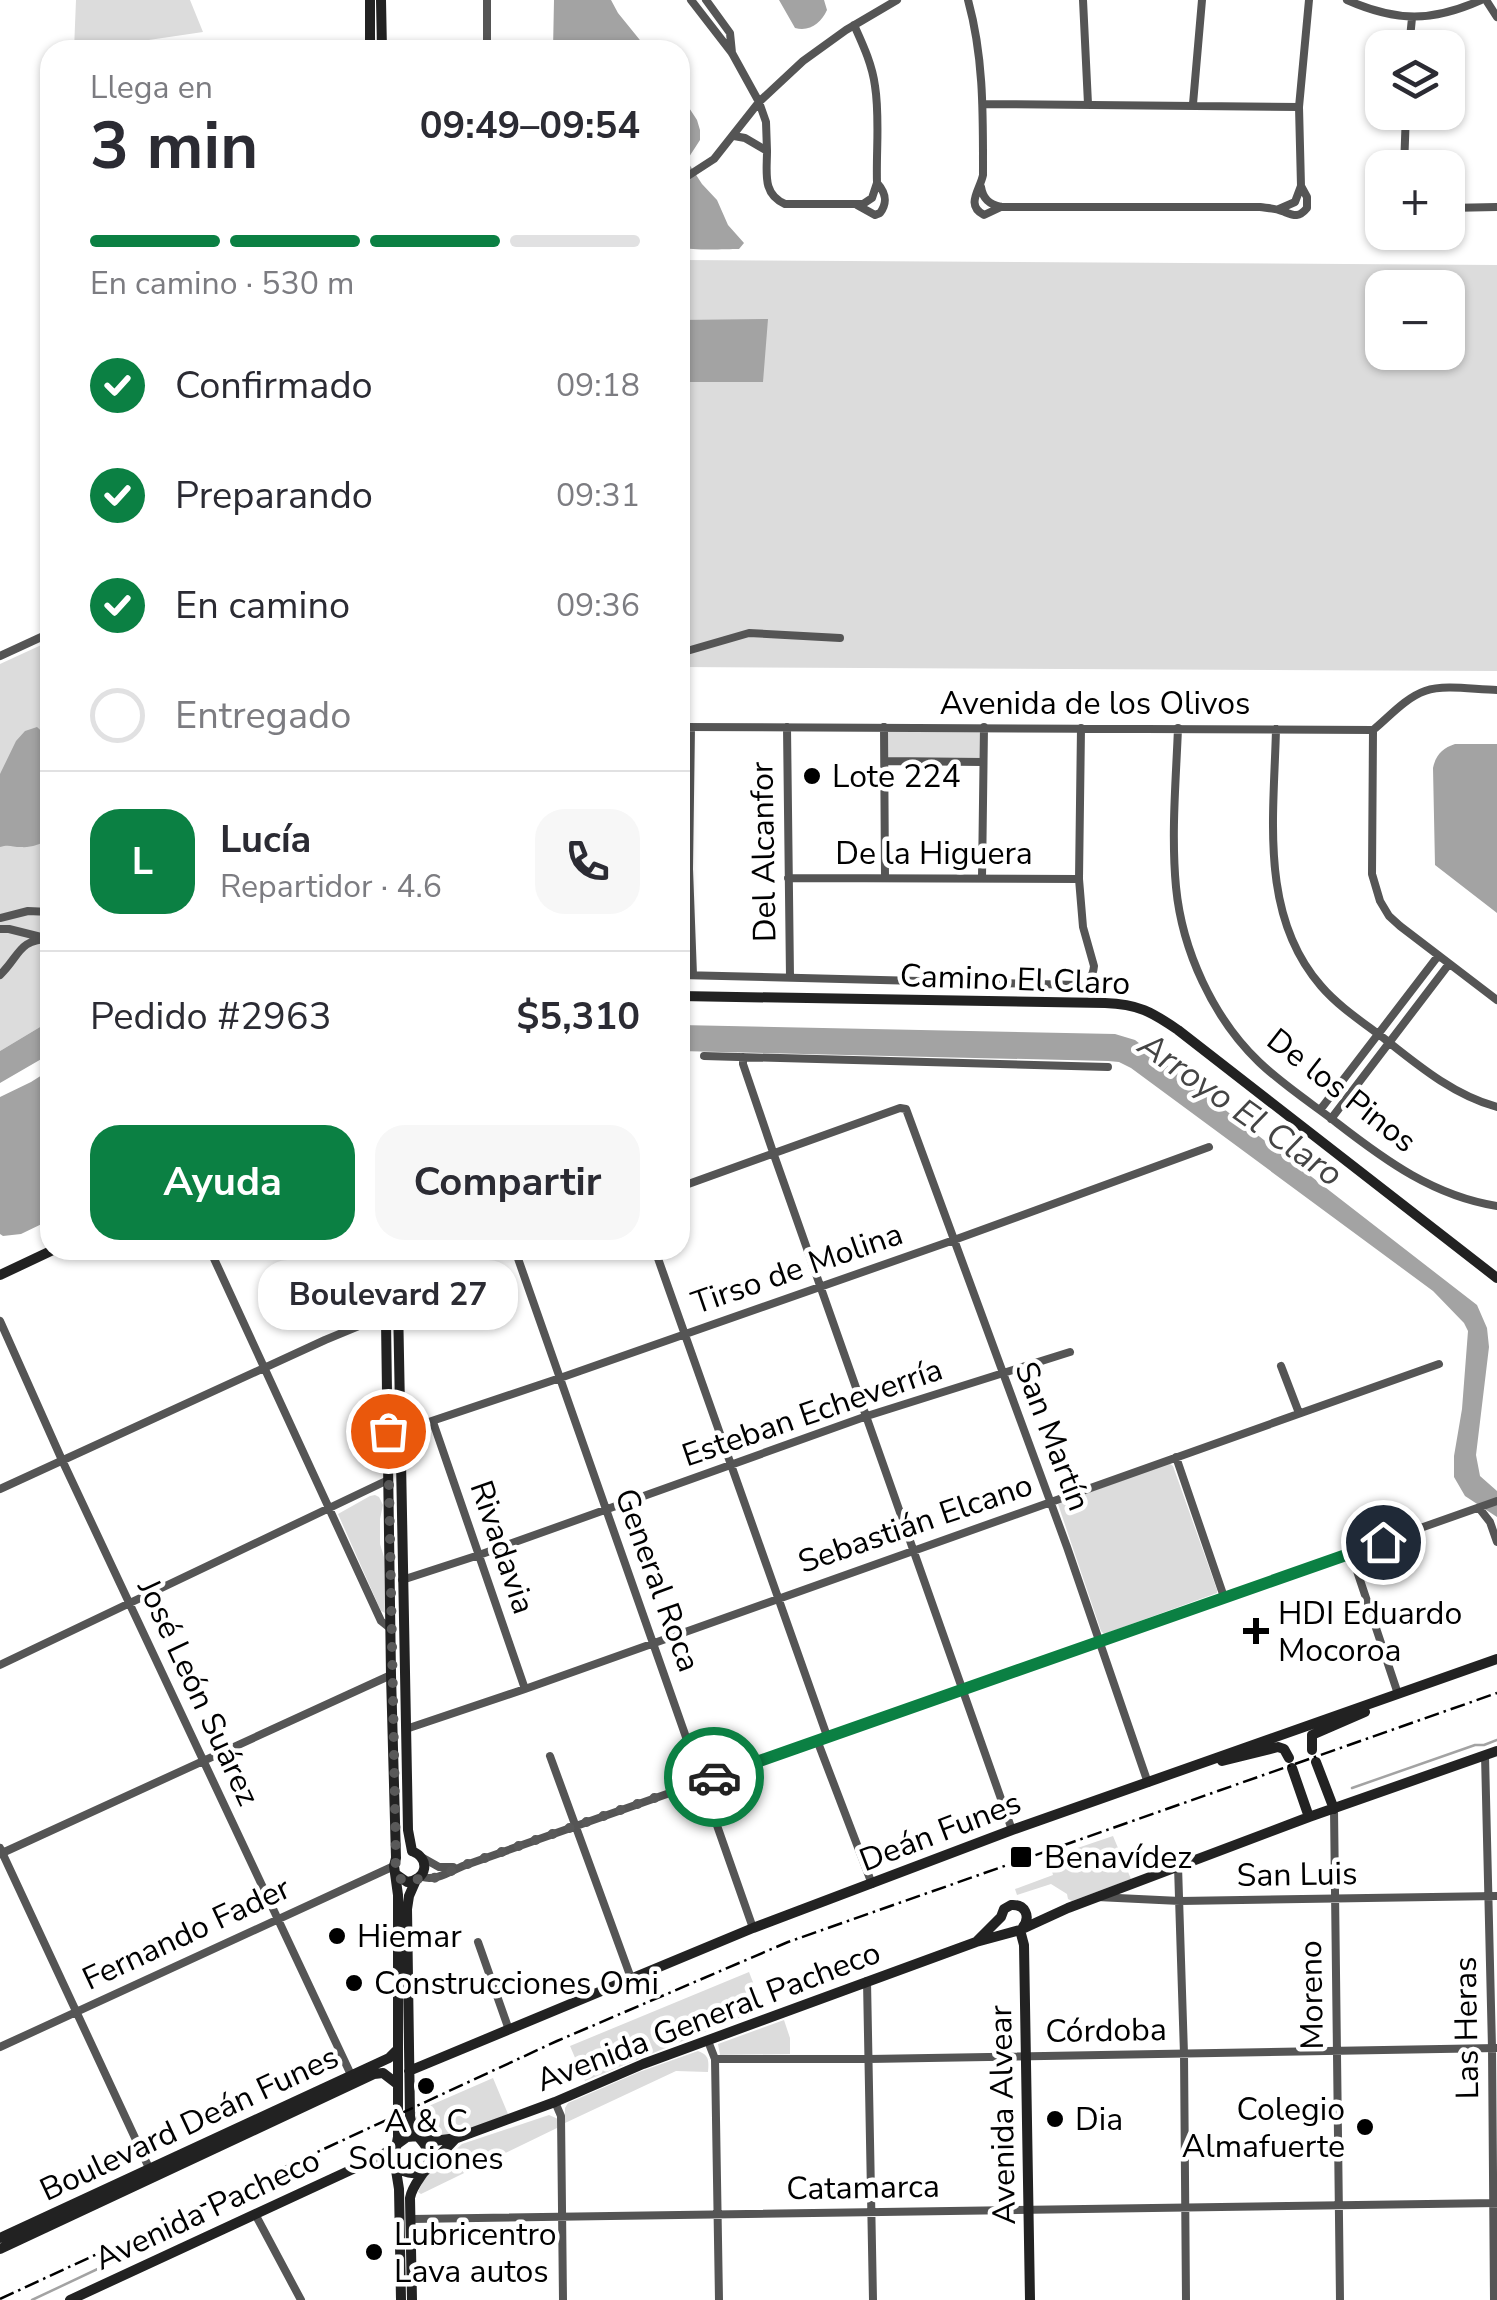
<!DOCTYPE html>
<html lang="es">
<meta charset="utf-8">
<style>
:root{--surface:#fff;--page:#f7f7f7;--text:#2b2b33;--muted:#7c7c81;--line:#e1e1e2;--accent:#0b8043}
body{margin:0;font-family:"Nunito Sans",sans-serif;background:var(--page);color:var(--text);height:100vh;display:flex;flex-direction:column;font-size:38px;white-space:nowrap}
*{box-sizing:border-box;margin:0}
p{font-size:32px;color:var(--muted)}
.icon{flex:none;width:55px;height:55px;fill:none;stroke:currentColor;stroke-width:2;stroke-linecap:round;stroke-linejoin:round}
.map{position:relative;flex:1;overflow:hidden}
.side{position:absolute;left:40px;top:40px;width:650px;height:1220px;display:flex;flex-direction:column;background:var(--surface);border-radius:30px;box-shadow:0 2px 8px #0004}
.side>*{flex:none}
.controls{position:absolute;left:1365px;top:30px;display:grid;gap:20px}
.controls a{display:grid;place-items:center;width:100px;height:100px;border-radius:20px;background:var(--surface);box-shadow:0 2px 8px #0004;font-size:50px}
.pin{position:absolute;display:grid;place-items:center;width:85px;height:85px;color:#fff;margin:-42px;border:5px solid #fff;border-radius:50%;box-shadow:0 2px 10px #0007}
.courier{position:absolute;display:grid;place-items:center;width:100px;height:100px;margin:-50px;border:8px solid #0b8043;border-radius:50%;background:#fff;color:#222;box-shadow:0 2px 12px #0007}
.bubble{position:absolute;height:70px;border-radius:30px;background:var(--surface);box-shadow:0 2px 8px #0004;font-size:32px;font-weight:700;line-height:70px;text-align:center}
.headline em{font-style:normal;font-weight:700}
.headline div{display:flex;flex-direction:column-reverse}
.headline{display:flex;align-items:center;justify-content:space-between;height:170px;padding:0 50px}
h1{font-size:65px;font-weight:700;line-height:75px}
.bar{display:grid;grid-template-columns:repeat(4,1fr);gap:15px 10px;align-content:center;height:120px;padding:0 50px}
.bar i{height:12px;border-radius:8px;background:var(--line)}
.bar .active{background:var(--accent)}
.bar p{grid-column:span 4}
.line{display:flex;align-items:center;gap:25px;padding:0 50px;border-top:2px solid var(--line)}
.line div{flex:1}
.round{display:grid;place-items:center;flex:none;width:105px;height:105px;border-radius:30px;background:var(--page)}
ol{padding:0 50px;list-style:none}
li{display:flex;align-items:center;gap:30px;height:110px}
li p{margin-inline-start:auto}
li .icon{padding:10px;border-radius:50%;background:var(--accent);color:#fff;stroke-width:4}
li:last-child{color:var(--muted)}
li i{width:55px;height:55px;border:5px solid var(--line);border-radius:50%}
.primary-button{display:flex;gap:20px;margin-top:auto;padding:20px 50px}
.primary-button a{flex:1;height:115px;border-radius:30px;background:var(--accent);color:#fff;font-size:40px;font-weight:700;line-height:115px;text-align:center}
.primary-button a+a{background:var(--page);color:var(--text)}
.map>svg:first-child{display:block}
.green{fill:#dcdcdc;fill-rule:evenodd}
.water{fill:#a3a3a3}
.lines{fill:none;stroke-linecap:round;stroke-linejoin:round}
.stream{stroke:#a3a3a3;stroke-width:2.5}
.street{stroke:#555;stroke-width:8}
.secondary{stroke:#222;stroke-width:10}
.rail{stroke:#000;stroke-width:2.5;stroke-dasharray:15 5 2.5 5;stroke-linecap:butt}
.done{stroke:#595959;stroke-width:10;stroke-dasharray:0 18}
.route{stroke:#0b8043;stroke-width:12}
.poi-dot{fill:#000;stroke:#fff;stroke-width:4}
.labels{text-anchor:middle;stroke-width:9;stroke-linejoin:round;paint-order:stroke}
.street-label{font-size:32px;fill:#000;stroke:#fff}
.poi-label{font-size:32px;fill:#000;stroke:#fff;text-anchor:start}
.water-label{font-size:35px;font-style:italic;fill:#444;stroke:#fff}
</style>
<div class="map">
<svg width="1497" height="2300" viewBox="0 0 1497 2300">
<rect width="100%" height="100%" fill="#fff"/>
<path class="green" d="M 76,0 L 190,0 L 203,32 L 142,41 L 142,50 L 74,50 Z
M 680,260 L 1497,265 L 1497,671 L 680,667 ZM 1382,288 L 1448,288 L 1448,352 L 1382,352 Z
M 50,641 L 50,1021 L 0,1051 L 0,664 Z
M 884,727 L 984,727 L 982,762 L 885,761 Z
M 1169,1463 L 1173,1466 L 1217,1590 L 1217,1593 L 1104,1634 L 1101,1631 L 1058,1504 Z
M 375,1495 L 379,1497 L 383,1505 L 380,1519 L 380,1544 L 384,1557 L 385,1613 L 381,1611 L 338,1514 L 370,1496 Z
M 1113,1836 L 1131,1879 L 1072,1901 L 1068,1899 L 1067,1894 L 1051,1884 L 1017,1895 L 1015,1889 L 1053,1875 L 1048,1858 Z
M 749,1972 L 763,2008 L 585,2081 L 570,2046 Z
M 784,2020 L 790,2038 L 790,2054 L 720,2055 L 718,2044 Z
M 698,2051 C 709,2055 709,2060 708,2072 L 676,2071 L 565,2123 L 565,2108 L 568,2103 L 639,2072 Z
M 493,2078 L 508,2114 L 452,2136 L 442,2137 L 418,2129 L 415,2112 Z
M 549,2115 L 558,2119 L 557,2128 L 421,2194 L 418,2192 L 425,2177 L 462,2144 Z"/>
<path class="water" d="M 554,0 L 611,0 L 618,13 L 648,50 L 553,50 Z
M 779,0 L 824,0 L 827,10 C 821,23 810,32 795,28 Z
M 680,94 L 697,120 L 700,130 L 700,140 L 689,157 L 689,164 L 702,184 L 717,200 L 728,225 L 744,243 L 739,249 C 725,249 693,251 681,247 L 680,206 L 687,196 L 680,179 Z
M 768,319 L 763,382 L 680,382 L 680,320 Z
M 37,727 L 50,739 L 50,768 L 45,778 L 40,801 L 48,841 C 40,844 30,848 21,847 C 12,847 9,844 0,847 L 0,774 L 16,741 L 25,731 Z
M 1455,744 L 1497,744 L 1497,913 L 1435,865 L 1433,768 C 1436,754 1443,748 1455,744 Z
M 50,1021 L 50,1054 L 0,1083 L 0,1051 Z
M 680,1025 L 1115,1034 L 1135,1040 L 1477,1305 L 1487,1328 L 1489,1347 L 1476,1455 L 1480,1476 L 1497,1491 L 1497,1517 L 1465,1496 L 1454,1477 L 1454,1456 L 1462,1409 L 1468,1331 L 1464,1323 L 1433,1291 L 1131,1068 L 1119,1062 L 1108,1061 L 680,1051 Z
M 50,1070 L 50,1220 L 21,1234 L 3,1236 L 0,1234 L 0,1097 L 31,1082 Z"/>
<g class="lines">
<path class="stream" d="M 1352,1788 L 1475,1745 L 1484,1745 L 1497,1740
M 32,2300 L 142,2248"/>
<path class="street" d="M 691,0 L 732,53 L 759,102 L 766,122 L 767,151 L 745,138 L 734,136
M 706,0 L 730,33 L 732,53
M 968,0 C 984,58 983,115 983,175 C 980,190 965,205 984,215 L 1001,207
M 1083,0 L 1088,104
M 1347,0 C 1397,22 1432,22 1481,0
M 1486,0 L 1497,17
M 854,25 C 863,45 872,64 875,86 C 880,117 876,151 877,183 C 886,193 888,202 880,213 L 875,215 L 857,205
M 1409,48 L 1412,18
M 487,50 L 487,0
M 983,104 L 1299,107
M 1193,104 L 1202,0
M 767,151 C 767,173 762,194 785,204 L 863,204 L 872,198 L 877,183
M 1404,168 L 1406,112
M 680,181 L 714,159 L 759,102 L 803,61 L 846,30 L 897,0
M 981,187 C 983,199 989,204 1001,207 L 1260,207 C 1267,208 1275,208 1282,211 C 1293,215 1298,219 1307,208 L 1307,197 L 1301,186
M 1448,208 L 1497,207
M 1279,209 L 1295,202 L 1301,186 L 1299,107 L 1309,0
M 680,653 L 749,633 L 840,638
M 0,656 L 50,633
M 680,727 L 1373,730 C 1389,717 1405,698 1425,691 C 1446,684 1475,690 1497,690
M 691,727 L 689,869 L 693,975
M 787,727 L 790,977
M 884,727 L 885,878
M 1178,728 C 1176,780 1171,834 1176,887 C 1182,950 1213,1018 1259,1062 C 1283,1085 1311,1103 1337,1123 C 1386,1161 1434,1196 1497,1206
M 1276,729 C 1274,816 1259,915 1321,986 C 1339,1007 1364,1023 1386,1040 C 1420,1067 1454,1095 1497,1107
M 1373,730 L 1372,874 L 1380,901 L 1389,916 L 1400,926 L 1497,1000
M 885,761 L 982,762
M 788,878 L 1079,879
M 982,878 L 984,727
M 0,918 L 28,911 L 50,912
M 0,929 L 9,929 L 41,937
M 0,975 C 20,956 18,939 50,939
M 680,975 L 1078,985 C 1088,982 1093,977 1094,966 L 1083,927 L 1079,879 L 1081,728
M 704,1056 L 1108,1067
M 743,1057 L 743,1064 L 774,1155 L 1012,1830
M 1320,1110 L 1438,956
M 1331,1119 L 1449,964
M 680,1187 L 900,1108 L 906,1109 L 1067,1547 L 1148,1783
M 210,1250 L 381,1621 L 391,1629
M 515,1250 L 753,1928
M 655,1250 L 827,1736
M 398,1284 L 500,1250
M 0,1321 L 62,1460 L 353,2079
M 1281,1366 L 1299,1413
M 433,1422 L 525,1689
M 399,1432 L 560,1378 L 954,1240 L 1209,1147
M 1176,1457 L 1224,1597
M 0,1489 L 325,1340 L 366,1323 L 385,1319
M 1479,1508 L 1490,1522 L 1497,1542
M 1351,1553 L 1398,1694
M 402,1580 L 479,1555 L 867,1416 L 1070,1352
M 0,1665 L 388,1480
M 406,1729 L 525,1689 L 1439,1364
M 817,1740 L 872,1884
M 1485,1755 L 1492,2048 L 1494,2300
M 550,1756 L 631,1978
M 1334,1809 L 1340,2300
M 0,1848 L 150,2170
M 0,1854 L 391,1675
M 423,1858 L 439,1867 L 453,1867
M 1178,1866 L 1184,2054 L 1186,2300
M 422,1877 C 436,1881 449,1872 463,1866 L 1497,1501
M 1097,1897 L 1180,1901 L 1497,1896
M 478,1942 L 509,2030
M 867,1981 L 873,2300
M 708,2041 L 715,2059 L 719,2300
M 0,2047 L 394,1866
M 715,2059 L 869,2059 L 1497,2048
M 555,2102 L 561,2116 L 563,2300
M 255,2214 L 301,2300
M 411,2219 L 1497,2203"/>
<path class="secondary" d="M 370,0 L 370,50
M 381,0 L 382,50
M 680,996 L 1105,1003 C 1138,1004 1152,1012 1178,1030 L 1497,1278
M 385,1250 L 391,1675 L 396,1858 L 394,1866 L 398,1895 L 398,2137 L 394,2158 L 399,2189 L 401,2300
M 397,1250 L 408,1830 L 412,1851
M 0,1275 L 53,1250
M 1312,1750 L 1312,1735 L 1365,1712
M 1222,1761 L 1278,1747 L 1284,1749 L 1289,1758
M 1316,1762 L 1334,1809
M 1292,1768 L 1309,1817
M 397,1875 L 407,1882 C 427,1880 431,1859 412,1851
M 1020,1930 L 1024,1945 L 1030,2300
M 977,1941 L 1001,1917 L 1004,1909 L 1011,1905 C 1025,1904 1031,1916 1023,1927
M 409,2071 L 753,1928 L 1012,1830 L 1497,1659
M 371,2162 C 393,2161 403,2178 424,2172 L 456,2138
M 0,2238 L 389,2058 L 396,2051
M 0,2249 L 374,2074 L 383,2073 L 396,2083
M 70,2300 L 381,2156 L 407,2137 L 418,2136 L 434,2141 L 457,2138 L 555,2102 L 643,2064 L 976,1942 L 1020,1930 L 1068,1908 L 1309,1817 L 1497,1751
M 412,2300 L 410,2198 C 413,2180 433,2168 429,2153 C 427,2145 419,2139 415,2132 C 412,2127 411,2122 410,2116 L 407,1909 L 409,1896 L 416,1880"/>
<path class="rail" d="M 0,2299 L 557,2041 L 788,1942 L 1497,1693"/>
</g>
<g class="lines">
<path class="done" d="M 388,1431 L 396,1858 L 395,1870 L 399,1878 C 407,1883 414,1883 422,1876 L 436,1878 L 462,1866 L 714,1777"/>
<path class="route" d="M 714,1777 L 1383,1542"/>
</g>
<g class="poi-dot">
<circle cx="812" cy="776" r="10"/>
<path d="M1251 1616h10v10h10v10h-10v10h-10v-10h-10v-10h10z"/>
<rect x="1009" y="1845" width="24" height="24" rx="5"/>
<circle cx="337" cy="1936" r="10"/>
<circle cx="354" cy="1983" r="10"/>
<circle cx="426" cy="2086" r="10"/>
<circle cx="1055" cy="2119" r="10"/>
<circle cx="1365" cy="2127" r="10"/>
<circle cx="374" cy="2252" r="10"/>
</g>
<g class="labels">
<g class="street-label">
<text x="1095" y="714">Avenida de los Olivos</text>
<text transform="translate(763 852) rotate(-91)" y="11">Del Alcanfor</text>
<text x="934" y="864">De la Higuera</text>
<text transform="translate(1015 979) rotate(2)" y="11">Camino El Claro</text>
<text transform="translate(1342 1090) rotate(38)" y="11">De los Pinos</text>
<text transform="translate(797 1268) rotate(-19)" y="11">Tirso de Molina</text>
<text transform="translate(812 1412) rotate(-19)" y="11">Esteban Echeverría</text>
<text transform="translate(1053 1436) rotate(69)" y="11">San Martín</text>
<text transform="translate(915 1523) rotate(-19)" y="11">Sebastián Elcano</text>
<text transform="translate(503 1547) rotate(71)" y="11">Rivadavia</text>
<text transform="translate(658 1580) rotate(70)" y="11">General Roca</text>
<text transform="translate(199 1692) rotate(65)" y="11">José León Suárez</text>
<text transform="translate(940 1831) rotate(-21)" y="11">Deán Funes</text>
<text transform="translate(1297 1874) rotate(-1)" y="11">San Luis</text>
<text transform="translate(186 1933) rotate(-25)" y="11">Fernando Fader</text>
<text transform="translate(1311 1995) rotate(-91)" y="11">Moreno</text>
<text transform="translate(708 2016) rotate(-21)" y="11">Avenida General Pacheco</text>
<text transform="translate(1466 2028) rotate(-91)" y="11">Las Heras</text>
<text transform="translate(1106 2030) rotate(-1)" y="11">Córdoba</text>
<text transform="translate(1002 2115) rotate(-91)" y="11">Avenida Alvear</text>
<text transform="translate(189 2123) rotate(-25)" y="11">Boulevard Deán Funes</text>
<text transform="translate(863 2187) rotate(-1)" y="11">Catamarca</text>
<text transform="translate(207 2209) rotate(-25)" y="11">Avenida Pacheco</text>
</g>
<g class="poi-label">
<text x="832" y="787">Lote 224</text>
<text x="1278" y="1624">HDI Eduardo<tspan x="1278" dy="37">Mocoroa</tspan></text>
<text x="1044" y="1868">Benavídez</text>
<text x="357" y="1947">Hiemar</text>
<text x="374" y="1994">Construcciones Omi</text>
<text x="1345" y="2120" text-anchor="end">Colegio<tspan x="1345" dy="37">Almafuerte</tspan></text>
<text x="1075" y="2130">Dia</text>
<text x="426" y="2132" text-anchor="middle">A &amp; C<tspan x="426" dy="37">Soluciones</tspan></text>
<text x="394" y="2245">Lubricentro<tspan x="394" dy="37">Lava autos</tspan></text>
</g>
<g class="water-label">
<text transform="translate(1241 1109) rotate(35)" y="12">Arroyo El Claro</text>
</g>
</g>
</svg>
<div class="controls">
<a><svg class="icon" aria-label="layers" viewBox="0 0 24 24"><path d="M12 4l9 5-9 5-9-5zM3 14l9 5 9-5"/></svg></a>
<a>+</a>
<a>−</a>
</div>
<div class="pin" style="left:388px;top:1431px;background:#ea580c"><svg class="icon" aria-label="bag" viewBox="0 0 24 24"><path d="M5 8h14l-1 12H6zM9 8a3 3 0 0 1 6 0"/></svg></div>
<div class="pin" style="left:1383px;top:1542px;background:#1f2937"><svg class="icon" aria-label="home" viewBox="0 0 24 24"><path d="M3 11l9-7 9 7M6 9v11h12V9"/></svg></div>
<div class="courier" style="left:714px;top:1777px"><svg class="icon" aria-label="car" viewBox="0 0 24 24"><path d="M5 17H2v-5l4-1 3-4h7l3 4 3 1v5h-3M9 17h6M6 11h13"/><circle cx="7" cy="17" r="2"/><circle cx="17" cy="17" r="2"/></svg></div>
<div class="bubble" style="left:258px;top:1260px;width:260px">Boulevard 27</div>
<section class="side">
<div class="headline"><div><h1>3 min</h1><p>Llega en</p></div><em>09:49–09:54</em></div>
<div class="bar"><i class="active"></i><i class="active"></i><i class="active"></i><i></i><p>En camino · 530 m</p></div>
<ol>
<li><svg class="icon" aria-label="check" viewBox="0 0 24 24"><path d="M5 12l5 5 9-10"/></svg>Confirmado<p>09:18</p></li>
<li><svg class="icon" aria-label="check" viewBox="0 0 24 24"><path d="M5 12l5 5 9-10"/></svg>Preparando<p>09:31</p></li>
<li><svg class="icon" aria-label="check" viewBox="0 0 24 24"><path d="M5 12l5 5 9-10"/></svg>En camino<p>09:36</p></li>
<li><i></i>Entregado</li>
</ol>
<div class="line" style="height:180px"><b class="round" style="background:var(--accent);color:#fff">L</b><div><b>Lucía</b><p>Repartidor · 4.6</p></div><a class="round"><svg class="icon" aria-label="phone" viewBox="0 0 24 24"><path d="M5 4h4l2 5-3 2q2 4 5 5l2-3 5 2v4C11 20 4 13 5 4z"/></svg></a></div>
<div class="line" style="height:130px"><div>Pedido #2963</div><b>$5,310</b></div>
<div class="primary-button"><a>Ayuda</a><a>Compartir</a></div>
</section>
</div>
